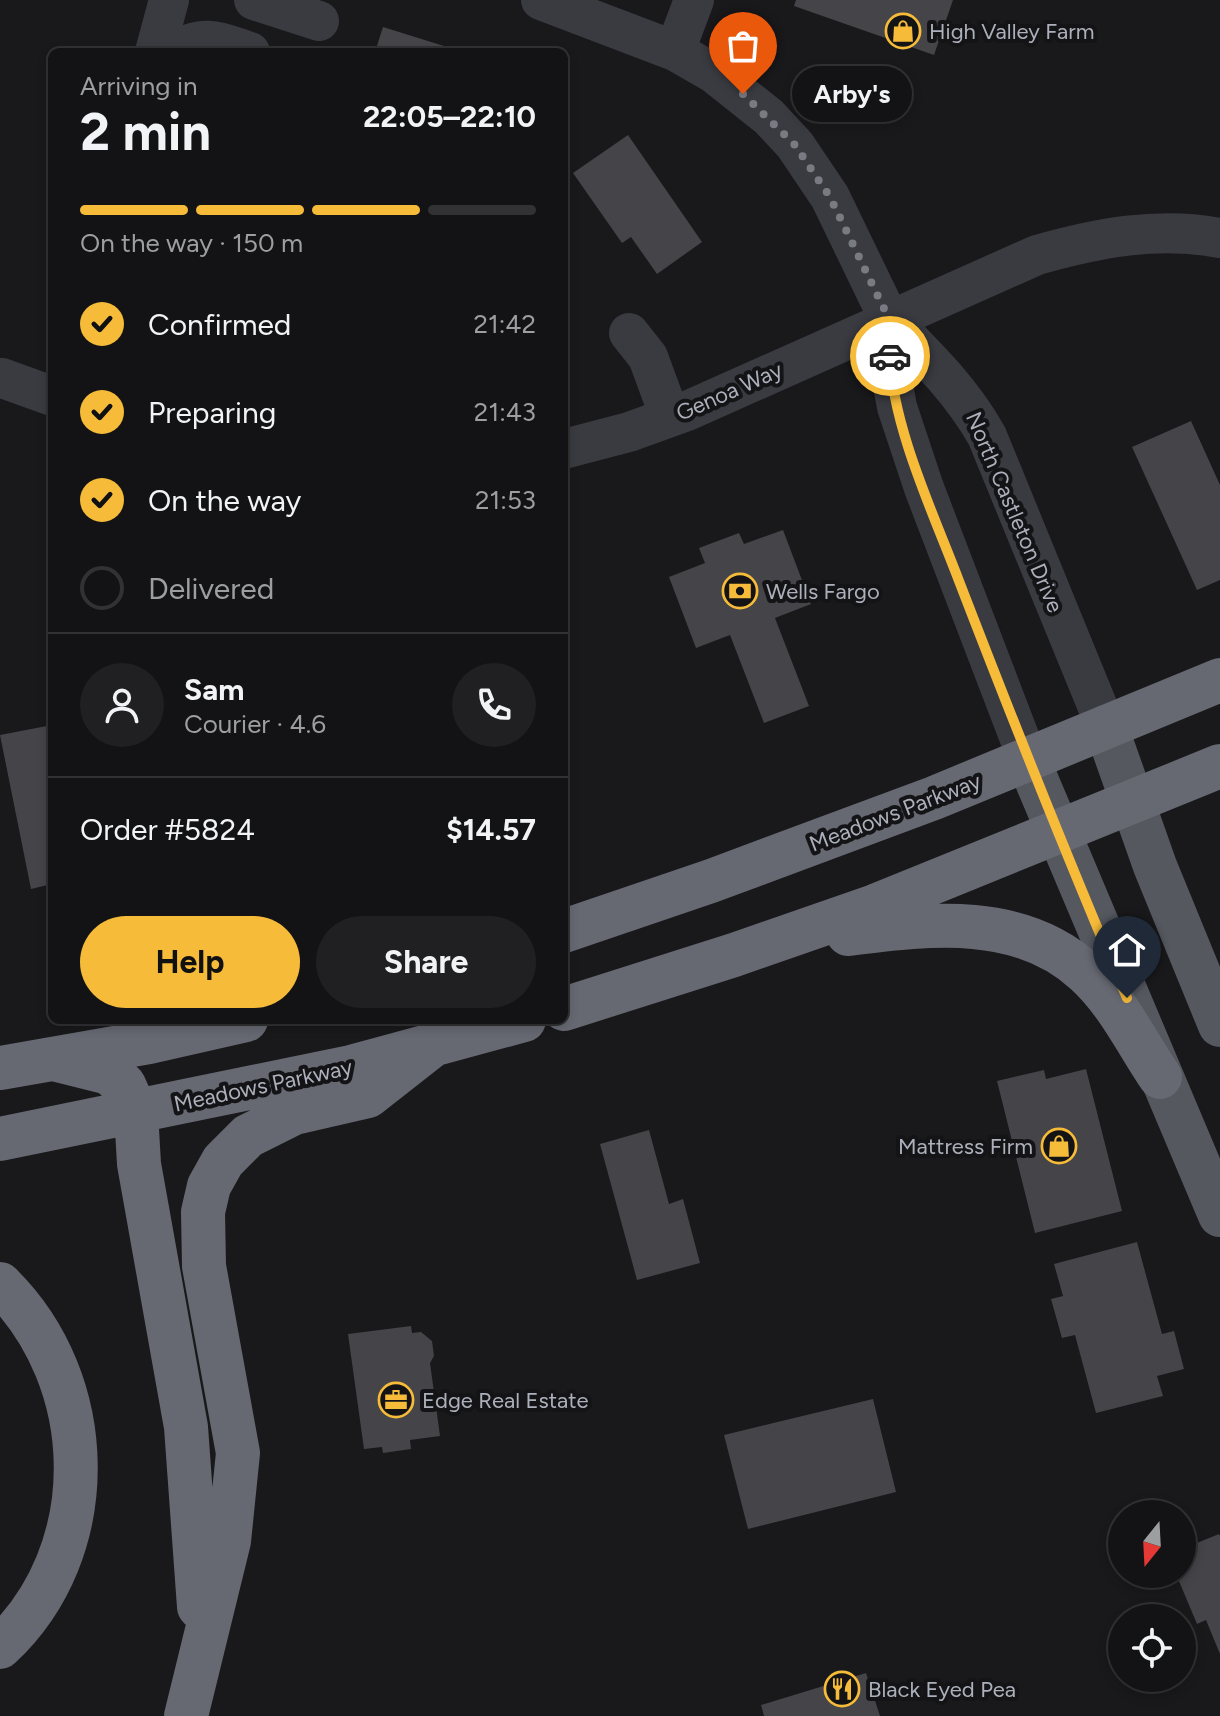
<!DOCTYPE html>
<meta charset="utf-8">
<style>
:root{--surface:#131315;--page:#202022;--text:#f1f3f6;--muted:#9d9ea0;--line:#323234;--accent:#f5bb39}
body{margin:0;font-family:Figtree,sans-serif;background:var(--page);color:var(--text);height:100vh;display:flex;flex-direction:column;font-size:30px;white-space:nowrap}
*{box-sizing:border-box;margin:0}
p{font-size:26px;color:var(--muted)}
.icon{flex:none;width:44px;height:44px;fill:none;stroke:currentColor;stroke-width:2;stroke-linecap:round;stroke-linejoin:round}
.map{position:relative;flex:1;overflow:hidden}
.details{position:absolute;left:48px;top:48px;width:520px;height:976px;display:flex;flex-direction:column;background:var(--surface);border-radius:12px;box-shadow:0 4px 12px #0003,0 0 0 2px var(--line)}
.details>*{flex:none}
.needle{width:52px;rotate:198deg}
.buttons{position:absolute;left:1108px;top:1500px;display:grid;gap:16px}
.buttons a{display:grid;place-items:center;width:88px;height:88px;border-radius:50%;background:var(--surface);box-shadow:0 4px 12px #0003,0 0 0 2px var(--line);font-size:40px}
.pin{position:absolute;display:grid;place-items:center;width:68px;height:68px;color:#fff;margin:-82px -34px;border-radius:50% 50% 50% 0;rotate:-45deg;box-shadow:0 0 8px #0007}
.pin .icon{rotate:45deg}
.courier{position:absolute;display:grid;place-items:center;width:80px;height:80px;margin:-40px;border:6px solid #f5bb39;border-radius:50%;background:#fff;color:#222;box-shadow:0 2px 10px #0007}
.bubble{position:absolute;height:56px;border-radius:28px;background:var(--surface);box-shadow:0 4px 12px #0003,0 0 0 2px var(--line);font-size:26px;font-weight:700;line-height:56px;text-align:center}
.headline em{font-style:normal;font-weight:700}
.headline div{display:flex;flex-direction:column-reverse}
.headline{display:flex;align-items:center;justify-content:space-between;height:136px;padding:0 32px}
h1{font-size:52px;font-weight:700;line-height:60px}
.bar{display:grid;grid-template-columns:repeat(4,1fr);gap:12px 8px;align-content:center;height:96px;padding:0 32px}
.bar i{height:10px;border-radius:6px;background:var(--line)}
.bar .active{background:var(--accent)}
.bar p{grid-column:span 4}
.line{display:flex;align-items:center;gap:20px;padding:0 32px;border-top:2px solid var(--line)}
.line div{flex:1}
.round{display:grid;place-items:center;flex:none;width:84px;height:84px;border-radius:42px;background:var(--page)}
ol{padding:0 32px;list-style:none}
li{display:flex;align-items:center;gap:24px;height:88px}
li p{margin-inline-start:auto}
li .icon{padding:8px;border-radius:50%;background:var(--accent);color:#111;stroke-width:4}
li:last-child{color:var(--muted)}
li i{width:44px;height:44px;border:4px solid var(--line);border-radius:50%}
.action{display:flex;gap:16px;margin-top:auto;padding:16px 32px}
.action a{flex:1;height:92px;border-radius:48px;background:var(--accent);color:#111;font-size:32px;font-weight:700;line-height:92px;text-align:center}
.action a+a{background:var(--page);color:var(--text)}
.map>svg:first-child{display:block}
.building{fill:#444449}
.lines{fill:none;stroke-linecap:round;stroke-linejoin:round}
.minor{stroke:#3a3b41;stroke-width:40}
.major{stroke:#565860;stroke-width:44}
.highway{stroke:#666972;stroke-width:44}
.done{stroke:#797b83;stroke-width:8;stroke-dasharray:0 14.4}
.route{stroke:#f5bb39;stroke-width:10}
.labels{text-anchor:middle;stroke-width:8;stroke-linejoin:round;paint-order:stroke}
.poi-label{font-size:22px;fill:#acb0bb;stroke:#141417;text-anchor:start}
.street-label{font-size:22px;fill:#acb0bb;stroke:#141417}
</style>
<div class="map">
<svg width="1220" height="1716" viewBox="0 0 1220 1716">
<rect width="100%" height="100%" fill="#19191c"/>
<path class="building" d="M 796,0 L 953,0 L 934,55 L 794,6 Z
M 383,27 L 460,51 L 460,52 L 375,52 Z
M 628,135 L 702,242 L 657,274 L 631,237 L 622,243 L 573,173 Z
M 1191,421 L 1220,485 L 1220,580 L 1197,590 L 1132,447 Z
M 783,530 L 811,604 L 775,618 L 809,706 L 764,723 L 730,635 L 696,648 L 669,577 L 705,563 L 699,548 L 739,533 L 744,544 Z
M 52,725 L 52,884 L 31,889 L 0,735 Z
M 1086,1069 L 1122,1211 L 1035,1233 L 997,1081 L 1044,1070 L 1046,1079 Z
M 649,1130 L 669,1204 L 683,1199 L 700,1263 L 637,1280 L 600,1144 Z
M 1137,1242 L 1162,1334 L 1174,1331 L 1184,1369 L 1157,1376 L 1163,1396 L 1096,1413 L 1075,1335 L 1062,1338 L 1051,1299 L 1063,1296 L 1054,1264 Z
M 411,1326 L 412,1333 L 421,1332 L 432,1341 L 434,1356 L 430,1363 L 440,1436 L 410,1440 L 411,1449 L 383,1453 L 382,1447 L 364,1449 L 348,1334 Z
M 873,1399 L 896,1492 L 748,1529 L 724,1435 Z
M 1219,1534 L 1220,1536 L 1220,1654 L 1206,1620 L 1197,1624 L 1176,1574 L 1182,1574 L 1182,1549 Z
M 866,1673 L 880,1716 L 764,1716 L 761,1705 Z"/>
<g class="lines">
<path class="minor" d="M 254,0 L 319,21
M 541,0 L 675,51 L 715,74 L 769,117 L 795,145 L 830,197 L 889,319 L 890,369 L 897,407 L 924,488 L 1028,760
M 675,51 L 694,0
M 155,52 L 169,0
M 176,52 C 202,32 223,43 250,52
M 889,319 C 926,356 961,390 987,436 L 1106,727
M 629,333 L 648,357 L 670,417
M 2,378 L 52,396
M 564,449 L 629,432 L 687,411 L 1037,255 C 1097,238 1158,226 1220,238"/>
<path class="major" d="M 1106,727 L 1155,866 L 1220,1025
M 1028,760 L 1220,1215"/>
<path class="highway" d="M 564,931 L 711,881 L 934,798 L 1220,680
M 848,934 C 929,924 1020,912 1086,973 C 1117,1001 1137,1043 1160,1077
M 564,1009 L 734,955 L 875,906 L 1220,766
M 53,1059 L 109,1073 L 124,1085 L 136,1112 L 139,1164 L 186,1427 L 199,1607
M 0,1068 L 149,1042 L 246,1020
M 0,1139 L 351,1067 L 524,1020
M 0,1284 C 99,1381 103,1551 0,1647
M 186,1716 L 229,1541 L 238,1453 L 204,1266 L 203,1212 L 209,1186 L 223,1161 L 248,1136 L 294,1113 L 368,1096 L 433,1045"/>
</g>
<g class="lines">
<path class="done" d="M 743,94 L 795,145 L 830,197 L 889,319 L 890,356"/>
<path class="route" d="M 890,356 C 892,426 934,515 959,581 C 1013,721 1068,860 1127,998"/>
</g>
<defs>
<g id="shop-ring" transform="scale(1.8)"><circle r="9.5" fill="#141417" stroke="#f5bb39" stroke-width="1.5"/><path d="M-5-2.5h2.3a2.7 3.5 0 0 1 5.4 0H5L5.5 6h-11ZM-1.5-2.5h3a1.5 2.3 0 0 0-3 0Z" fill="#f5bb39"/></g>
<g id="bank-ring" transform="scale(1.8)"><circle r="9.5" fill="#141417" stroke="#f5bb39" stroke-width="1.5"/><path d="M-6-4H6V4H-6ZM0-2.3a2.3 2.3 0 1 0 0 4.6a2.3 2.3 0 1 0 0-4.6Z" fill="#f5bb39"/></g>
<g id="office-ring" transform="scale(1.8)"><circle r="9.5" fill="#141417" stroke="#f5bb39" stroke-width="1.5"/><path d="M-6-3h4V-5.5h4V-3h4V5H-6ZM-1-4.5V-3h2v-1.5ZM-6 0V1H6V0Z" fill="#f5bb39"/></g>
<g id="restaurant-ring" transform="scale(1.8)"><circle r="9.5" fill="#141417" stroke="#f5bb39" stroke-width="1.5"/><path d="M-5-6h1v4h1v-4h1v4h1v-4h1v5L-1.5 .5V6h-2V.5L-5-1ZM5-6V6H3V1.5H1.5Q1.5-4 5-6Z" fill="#f5bb39"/></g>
</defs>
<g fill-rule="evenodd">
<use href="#shop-ring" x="903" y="31"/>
<use href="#bank-ring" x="740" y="591"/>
<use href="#shop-ring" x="1059" y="1146"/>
<use href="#office-ring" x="396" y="1400"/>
<use href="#restaurant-ring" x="842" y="1689"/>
</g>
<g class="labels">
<g class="poi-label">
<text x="929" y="39">High Valley Farm</text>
<text x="766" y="599">Wells Fargo</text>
<text x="1033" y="1154" text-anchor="end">Mattress Firm</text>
<text x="422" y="1408">Edge Real Estate</text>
<text x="868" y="1697">Black Eyed Pea</text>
</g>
<g class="street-label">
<text transform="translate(729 391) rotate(-24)" y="8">Genoa Way</text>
<text transform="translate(1015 512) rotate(67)" y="8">North Castleton Drive</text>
<text transform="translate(895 812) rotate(-21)" y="8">Meadows Parkway</text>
<text transform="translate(263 1085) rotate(-12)" y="8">Meadows Parkway</text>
</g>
</g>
</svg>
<div class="buttons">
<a><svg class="needle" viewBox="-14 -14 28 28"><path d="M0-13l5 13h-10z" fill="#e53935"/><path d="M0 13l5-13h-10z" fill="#9d9ea0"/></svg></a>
<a><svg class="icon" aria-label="locate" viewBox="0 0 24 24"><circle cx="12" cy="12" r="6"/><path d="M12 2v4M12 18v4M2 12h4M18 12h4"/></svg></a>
</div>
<div class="pin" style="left:743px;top:94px;background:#ea580c"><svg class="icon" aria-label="bag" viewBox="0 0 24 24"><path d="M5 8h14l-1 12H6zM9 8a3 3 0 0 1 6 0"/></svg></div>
<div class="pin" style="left:1127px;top:998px;background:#1f2937"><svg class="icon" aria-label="home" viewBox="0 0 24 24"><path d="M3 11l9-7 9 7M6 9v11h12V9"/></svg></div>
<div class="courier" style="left:890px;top:356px"><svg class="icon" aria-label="car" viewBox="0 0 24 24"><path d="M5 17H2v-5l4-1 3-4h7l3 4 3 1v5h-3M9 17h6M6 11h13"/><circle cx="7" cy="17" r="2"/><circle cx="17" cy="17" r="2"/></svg></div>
<div class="bubble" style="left:792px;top:66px;width:120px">Arby's</div>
<section class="details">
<div class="headline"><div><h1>2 min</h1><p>Arriving in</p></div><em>22:05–22:10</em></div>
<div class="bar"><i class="active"></i><i class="active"></i><i class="active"></i><i></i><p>On the way · 150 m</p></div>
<ol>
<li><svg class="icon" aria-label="check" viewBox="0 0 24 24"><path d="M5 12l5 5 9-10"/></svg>Confirmed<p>21:42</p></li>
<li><svg class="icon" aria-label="check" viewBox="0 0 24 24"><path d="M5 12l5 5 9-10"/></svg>Preparing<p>21:43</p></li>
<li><svg class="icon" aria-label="check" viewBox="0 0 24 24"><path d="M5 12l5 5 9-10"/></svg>On the way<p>21:53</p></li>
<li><i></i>Delivered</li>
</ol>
<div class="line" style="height:144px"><a class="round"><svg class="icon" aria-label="person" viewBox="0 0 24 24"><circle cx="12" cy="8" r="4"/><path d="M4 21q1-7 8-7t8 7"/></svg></a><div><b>Sam</b><p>Courier · 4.6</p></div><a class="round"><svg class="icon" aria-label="phone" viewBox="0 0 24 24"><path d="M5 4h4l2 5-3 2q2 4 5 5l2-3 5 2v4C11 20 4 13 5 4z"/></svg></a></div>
<div class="line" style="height:104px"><div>Order #5824</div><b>$14.57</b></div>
<div class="action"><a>Help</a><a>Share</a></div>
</section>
</div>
